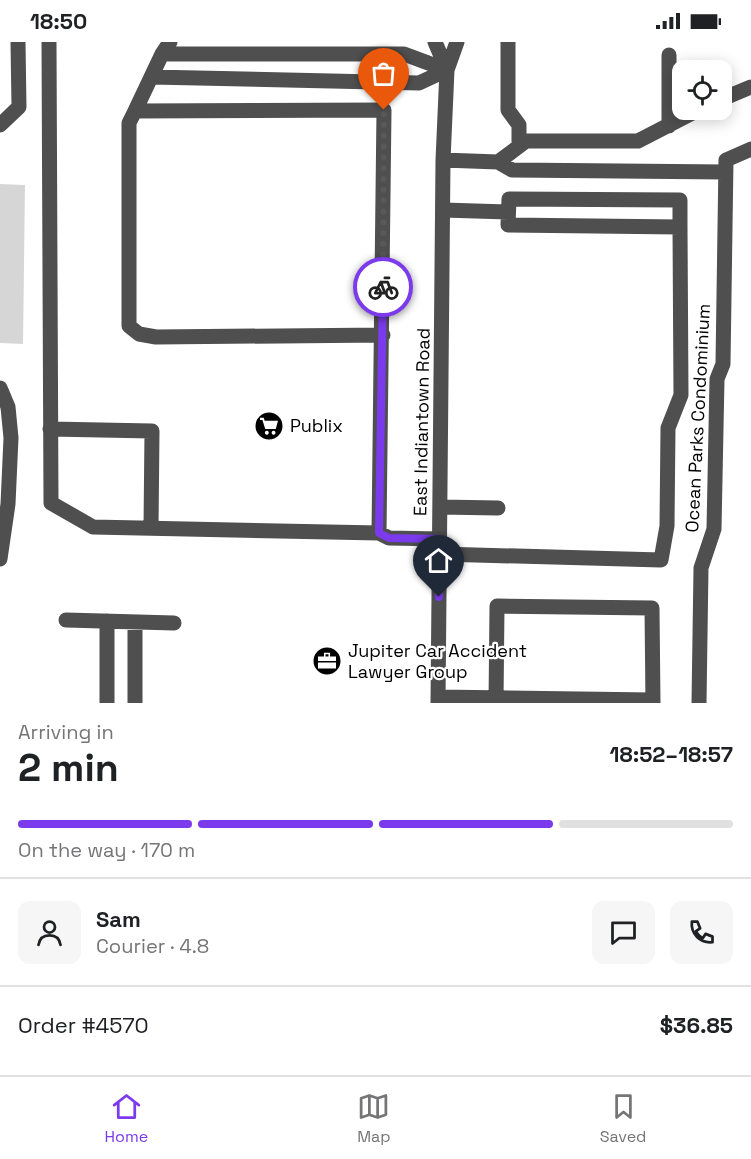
<!DOCTYPE html>
<meta charset="utf-8">
<style>
:root{--surface:#fff;--page:#f6f6f6;--text:#202124;--muted:#757577;--line:#e0e0e0;--accent:#7c3aed}
body{margin:0;font-family:"Space Grotesk",sans-serif;background:var(--page);color:var(--text);height:100vh;display:flex;flex-direction:column;font-size:22px;white-space:nowrap}
*{box-sizing:border-box;margin:0}
p{font-size:20px;color:var(--muted)}
.icon{flex:none;width:33px;height:33px;fill:none;stroke:currentColor;stroke-width:2;stroke-linecap:round;stroke-linejoin:round}
.map{position:relative;height:661px;overflow:hidden}
.details{display:flex;flex-direction:column;background:var(--surface);flex:1}
.details>*{flex:none}
.fabs{position:absolute;left:672px;top:18px;display:grid;gap:12px}
.fabs a{display:grid;place-items:center;width:60px;height:60px;border-radius:12px;background:var(--surface);box-shadow:0 3px 15px #0003;font-size:30px}
.pin{position:absolute;display:grid;place-items:center;width:51px;height:51px;color:#fff;margin:-62px -26px;border-radius:50% 50% 50% 0;rotate:-45deg;box-shadow:0 0 6px #0007}
.pin .icon{rotate:45deg}
.courier{position:absolute;display:grid;place-items:center;width:60px;height:60px;margin:-30px;border:4px solid #7c3aed;border-radius:50%;background:#fff;color:#222;box-shadow:0 2px 8px #0007}
.headline em{font-style:normal;font-weight:800}
.headline div{display:flex;flex-direction:column-reverse}
.headline{display:flex;align-items:center;justify-content:space-between;height:102px;padding:0 18px}
h1{font-size:39px;font-weight:800;line-height:45px}
.bar{display:grid;grid-template-columns:repeat(4,1fr);gap:9px 6px;align-content:center;height:72px;padding:0 18px}
.bar i{height:8px;border-radius:4px;background:var(--line)}
.bar .current{background:var(--accent)}
.bar p{grid-column:span 4}
.line{display:flex;align-items:center;gap:15px;padding:0 18px;border-top:2px solid var(--line)}
.line div{flex:1}
.round{display:grid;place-items:center;flex:none;width:63px;height:63px;border-radius:12px;background:var(--page)}
.status{display:flex;justify-content:space-between;align-items:center;height:42px;padding:0 30px;background:var(--surface);direction:ltr}
.status svg{height:16px;fill:currentColor}
.dock{display:flex;justify-content:space-around;align-items:center;height:84px;border-top:2px solid var(--line);background:var(--surface);font-size:16px;color:var(--muted)}
.dock a{display:grid;justify-items:center;gap:3px}
.dock .current{color:var(--accent)}
.map>svg:first-child{display:block}
.green{fill:#d6d6d6}
.lines{fill:none;stroke-linecap:round;stroke-linejoin:round}
.minor{stroke:#4f4f4f;stroke-width:15}
.done{stroke:#595959;stroke-width:6;stroke-dasharray:0 10.8}
.route{stroke:#7c3aed;stroke-width:8}
.labels{text-anchor:middle;stroke-width:4.5;stroke-linejoin:round;paint-order:stroke}
.street-label{font-size:18px;fill:#000;stroke:#fff}
.poi-label{font-size:18px;fill:#000;stroke:#fff;text-anchor:start}
</style>
<div class="status"><b>18:50</b><svg viewBox="0 0 49 12"><path d="M0 12V9h3v3zM5 12V6h3v6zM10 12V3h3v9zM15 12V0h3v12zM26 1h20v11H26zM47 4h2v5h-2z"/></svg></div>
<div class="map">
<svg width="751" height="661" viewBox="0 0 751 661">
<rect width="100%" height="100%" fill="#fff"/>
<path class="green" d="M 0,142 L 25,143 L 23,302 L 0,301 Z"/>
<g class="lines">
<path class="minor" d="M 49,0 L 51,461 L 93,485 L 379,491
M 435,0 L 447,28
M 508,0 L 508,68 L 519,83 L 519,104
M 162,12 L 404,12 L 447,28
M 151,35 L 419,41 L 447,28
M 722,57 L 751,45
M 135,69 L 162,12 L 170,0
M 0,83 L 19,65 L 18,0
M 669,84 L 669,13
M 443,118 L 498,120 L 526,99 L 638,99 L 698,68
M 498,120 L 512,128 L 726,130
M 443,168 L 508,170
M 383,293 L 156,295 L 139,292 L 129,284 L 129,81 L 135,69 L 384,68 L 379,491 L 389,496 L 440,497
M 0,346 L 8,365 L 11,396 L 8,462 L 0,517
M 50,387 L 152,389 L 151,486
M 440,465 L 498,466
M 440,512 L 661,518 L 667,484 L 668,386 L 681,353 L 680,185 L 680,158 L 509,157 L 508,183 L 680,185
M 66,578 L 174,581
M 438,655 L 653,658
M 107,661 L 107,579
M 135,661 L 135,580
M 438,661 L 443,118 L 447,28 L 457,0
M 496,661 L 497,564 L 652,566 L 653,661
M 699,661 L 701,526 L 714,487 L 717,337 L 723,322 L 726,118 L 751,107"/>
</g>
<g class="lines">
<path class="done" d="M 383,245 L 384,68"/>
<path class="route" d="M 383,245 L 379,491 L 389,496 L 440,497 L 439,555"/>
</g>
<defs>
<g id="supermarket-disc" transform="scale(1.5)"><circle r="9.5" fill="#000" stroke="#fff"/><path d="M-6-5.5h2.5l.6 2H6L4.5 2H-2.5L-4.4-4H-6ZM-1.5 3.2a1.3 1.3 0 1 0 .1 0ZM3 3.2a1.3 1.3 0 1 0 .1 0Z" fill="#fff"/></g>
<g id="office-disc" transform="scale(1.5)"><circle r="9.5" fill="#000" stroke="#fff"/><path d="M-6-3h4V-5.5h4V-3h4V5H-6ZM-1-4.5V-3h2v-1.5ZM-6 0V1H6V0Z" fill="#fff"/></g>
</defs>
<g fill-rule="evenodd">
<use href="#supermarket-disc" x="269" y="384"/>
<use href="#office-disc" x="327" y="619"/>
</g>
<g class="labels">
<g class="street-label">
<text transform="translate(698 376) rotate(-87)" y="6">Ocean Parks Condominium</text>
<text transform="translate(422 380) rotate(-89)" y="6">East Indiantown Road</text>
</g>
<g class="poi-label">
<text x="290" y="390">Publix</text>
<text x="348" y="615">Jupiter Car Accident<tspan x="348" dy="21">Lawyer Group</tspan></text>
</g>
</g>
</svg>
<div class="fabs">
<a><svg class="icon" aria-label="locate" viewBox="0 0 24 24"><circle cx="12" cy="12" r="6"/><path d="M12 2v4M12 18v4M2 12h4M18 12h4"/></svg></a>
</div>
<div class="pin" style="left:384px;top:68px;background:#ea580c"><svg class="icon" aria-label="bag" viewBox="0 0 24 24"><path d="M5 8h14l-1 12H6zM9 8a3 3 0 0 1 6 0"/></svg></div>
<div class="pin" style="left:439px;top:555px;background:#1f2937"><svg class="icon" aria-label="home" viewBox="0 0 24 24"><path d="M3 11l9-7 9 7M6 9v11h12V9"/></svg></div>
<div class="courier" style="left:383px;top:245px"><svg class="icon" aria-label="bike" viewBox="0 0 24 24"><circle cx="6" cy="16" r="4"/><circle cx="18" cy="16" r="4"/><path d="M6 16l4-8h5l3 8M10 8l3 8H6M13 5h3"/></svg></div>
</div>
<section class="details">
<div class="headline"><div><h1>2 min</h1><p>Arriving in</p></div><em>18:52–18:57</em></div>
<div class="bar"><i class="current"></i><i class="current"></i><i class="current"></i><i></i><p>On the way · 170 m</p></div>
<div class="line" style="height:108px"><a class="round"><svg class="icon" aria-label="person" viewBox="0 0 24 24"><circle cx="12" cy="8" r="4"/><path d="M4 21q1-7 8-7t8 7"/></svg></a><div><b>Sam</b><p>Courier · 4.8</p></div><a class="round"><svg class="icon" aria-label="chat" viewBox="0 0 24 24"><path d="M4 5h16v11H9l-5 4z"/></svg></a><a class="round"><svg class="icon" aria-label="phone" viewBox="0 0 24 24"><path d="M5 4h4l2 5-3 2q2 4 5 5l2-3 5 2v4C11 20 4 13 5 4z"/></svg></a></div>
<div class="line" style="height:78px"><div>Order #4570</div><b>$36.85</b></div>
</section>
<nav class="dock">
<a class="current"><svg class="icon" aria-label="home" viewBox="0 0 24 24"><path d="M3 11l9-7 9 7M6 9v11h12V9"/></svg>Home</a>
<a><svg class="icon" aria-label="map" viewBox="0 0 24 24"><path d="M3 6l6-2 6 2 6-2v14l-6 2-6-2-6 2zM9 4v14M15 6v14"/></svg>Map</a>
<a><svg class="icon" aria-label="saved" viewBox="0 0 24 24"><path d="M7 4h10v16l-5-4-5 4z"/></svg>Saved</a>
</nav>
